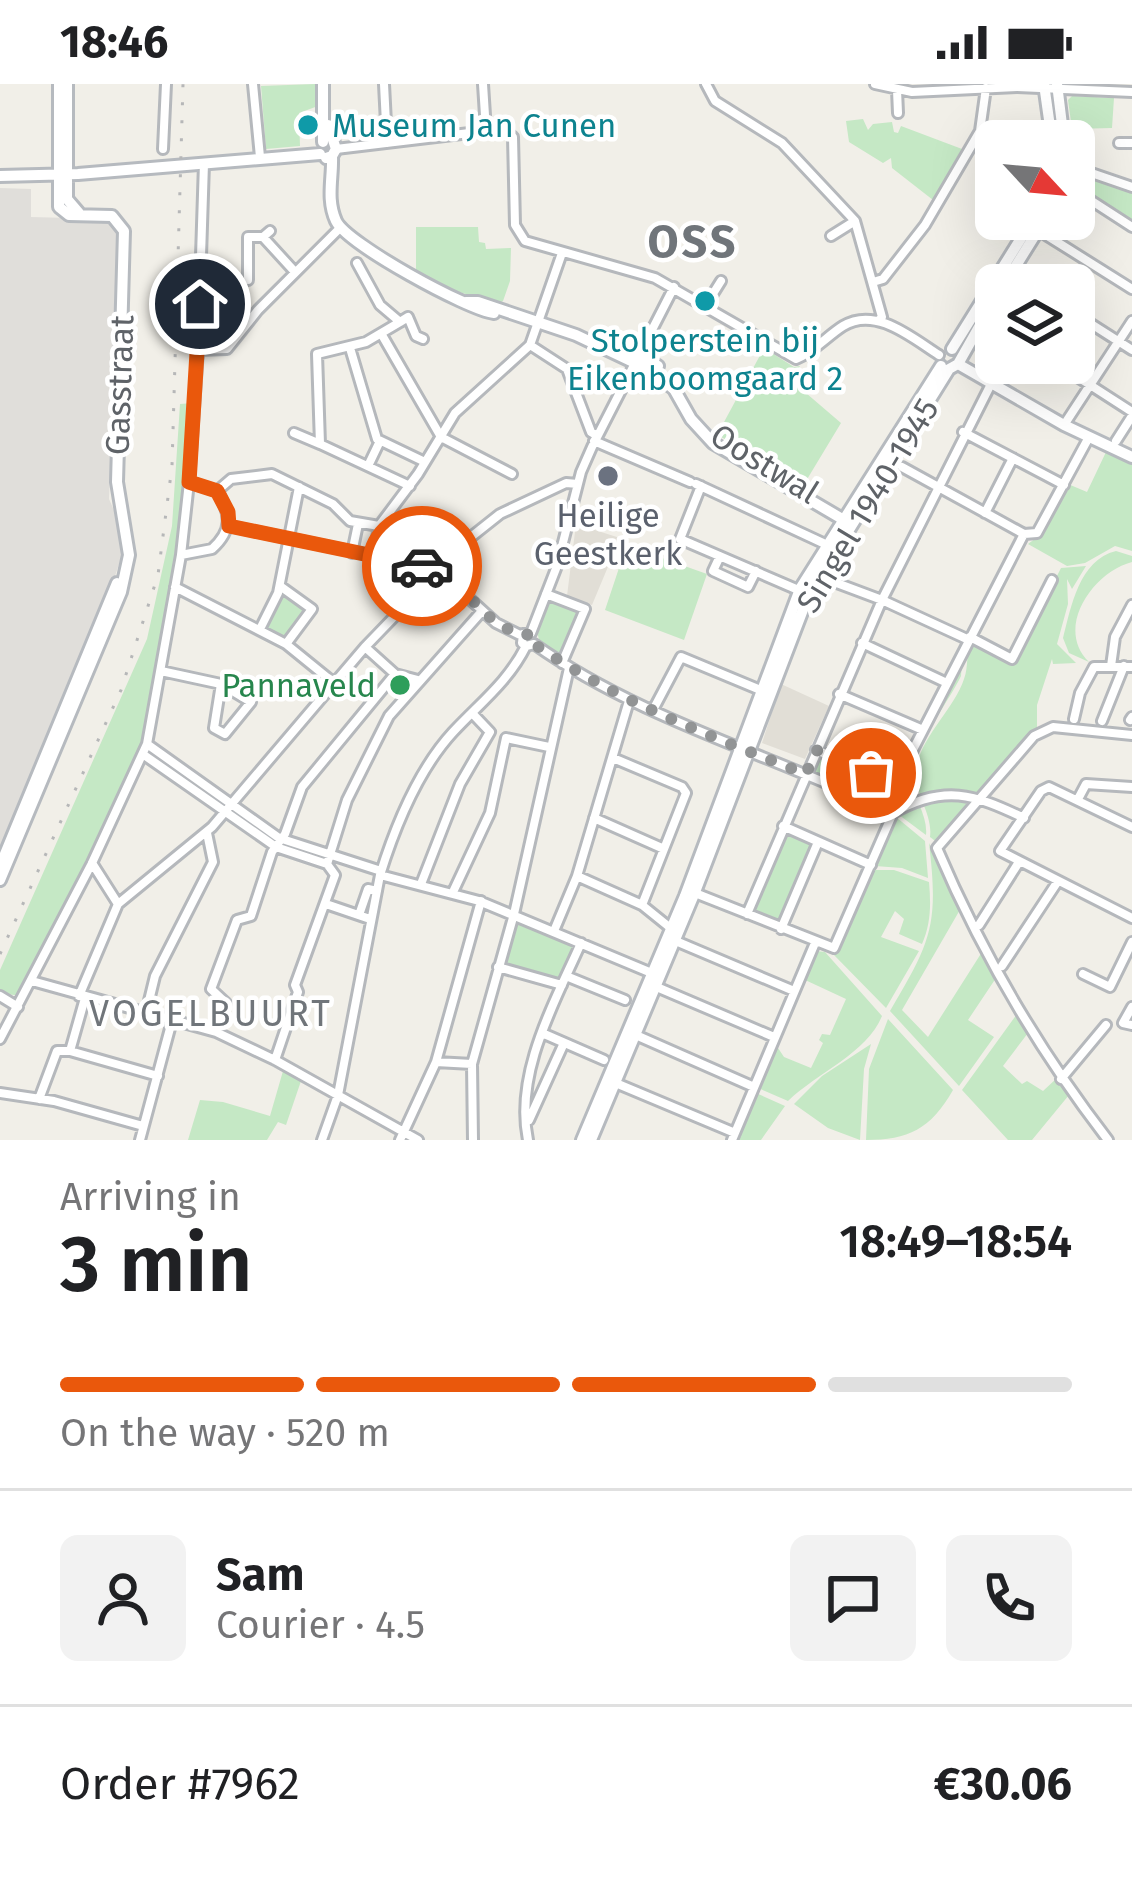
<!DOCTYPE html>
<meta charset="utf-8">
<style>
:root{--surface:#fff;--page:#f2f2f2;--text:#202124;--muted:#757577;--line:#e0e0e0;--accent:#ea580c}
body{margin:0;font-family:"Fira Sans",sans-serif;background:var(--page);color:var(--text);height:100vh;display:flex;flex-direction:column;font-size:45px;white-space:nowrap}
*{box-sizing:border-box;margin:0}
p{font-size:39px;color:var(--muted)}
.icon{flex:none;width:66px;height:66px;fill:none;stroke:currentColor;stroke-width:2;stroke-linecap:round;stroke-linejoin:round}
.map{position:relative;height:1056px;overflow:hidden}
.details{display:flex;flex-direction:column;background:var(--surface);flex:1}
.details>*{flex:none}
.needle{width:78px;rotate:116deg}
.buttons{position:absolute;left:975px;top:36px;display:grid;gap:24px}
.buttons a{display:grid;place-items:center;width:120px;height:120px;border-radius:18px;background:var(--surface);box-shadow:0 12px 48px #0002;font-size:60px}
.pin{position:absolute;display:grid;place-items:center;width:102px;height:102px;color:#fff;margin:-51px;border:6px solid #fff;border-radius:50%;box-shadow:0 3px 12px #0007}
.courier{position:absolute;display:grid;place-items:center;width:120px;height:120px;margin:-60px;border:9px solid #ea580c;border-radius:50%;background:#fff;color:#222;box-shadow:0 3px 15px #0007}
.headline em{font-style:normal;font-weight:600}
.headline div{display:flex;flex-direction:column-reverse}
.headline{display:flex;align-items:center;justify-content:space-between;height:204px;padding:0 60px}
h1{font-size:78px;font-weight:600;line-height:90px}
.bar{display:grid;grid-template-columns:repeat(4,1fr);gap:18px 12px;align-content:center;height:144px;padding:0 60px}
.bar i{height:15px;border-radius:9px;background:var(--line)}
.bar .on{background:var(--accent)}
.bar p{grid-column:span 4}
.line{display:flex;align-items:center;gap:30px;padding:0 60px;border-top:3px solid var(--line)}
.line div{flex:1}
.round{display:grid;place-items:center;flex:none;width:126px;height:126px;border-radius:18px;background:var(--page)}
.status{display:flex;justify-content:space-between;align-items:center;height:84px;padding:0 60px;background:var(--surface);direction:ltr}
.status svg{height:33px;fill:currentColor}
.map>svg:first-child{display:block}
.industrial{fill:#e0deda}
.education{fill:#e1ded6}
.green{fill:#c5e8c5}
.lines{fill:none;stroke-linecap:round;stroke-linejoin:round}
.street-casing{stroke:#b5b8bc;stroke-width:14}
.secondary-casing{stroke:#b6babf;stroke-width:16}
.street{stroke:#fff;stroke-width:8}
.secondary{stroke:#fff;stroke-width:10}
.rail{stroke:#b6b7b8;stroke-width:3;stroke-dasharray:3 15;stroke-linecap:butt}
.done{stroke:#929495;stroke-width:12;stroke-dasharray:0 21.6}
.route{stroke:#ea580c;stroke-width:15}
.culture-dot{fill:#0f9aa8;stroke:#fff;stroke-width:4.5}
.worship-dot{fill:#6b7280;stroke:#fff;stroke-width:4.5}
.leisure-dot{fill:#2e9e5b;stroke:#fff;stroke-width:4.5}
.labels{text-anchor:middle;stroke-width:9;stroke-linejoin:round;paint-order:stroke}
.culture-label{font-size:33px;fill:#0d838f;stroke:#fff;text-anchor:start}
.street-label{font-size:33px;fill:#5f6368;stroke:#fff}
.worship-label{font-size:33px;fill:#5b616d;stroke:#fff}
.leisure-label{font-size:33px;fill:#27864d;stroke:#fff;text-anchor:end}
.neighbourhood-label{font-size:36px;letter-spacing:3px;fill:#70757a;stroke:#fff}
.district-label{font-size:45px;font-weight:bold;letter-spacing:3px;fill:#70757a;stroke:#fff}
</style>
<div class="status"><b>18:46</b><svg viewBox="0 0 49 12"><path d="M0 12V9h3v3zM5 12V6h3v6zM10 12V3h3v9zM15 12V0h3v12zM26 1h20v11H26zM47 4h2v5h-2z"/></svg></div>
<div class="map">
<svg width="1132" height="1056" viewBox="0 0 1132 1056">
<rect width="100%" height="100%" fill="#f1efe8"/>
<path class="industrial" d="M 0,104 L 31,105 L 31,133 L 107,135 L 120,147 L 109,415 L 124,449 L 123,468 L 107,516 L 17,722 L 0,773 Z"/>
<path class="education" d="M 576,440 L 620,454 L 592,521 L 567,512 Z
M 781,600 L 829,622 L 805,675 L 762,659 Z"/>
<path class="green" d="M 315,0 L 318,22 L 299,29 L 300,62 L 266,65 L 261,2 Z
M 1072,12 L 1114,14 L 1112,44 L 1072,45 L 1068,16 Z
M 863,35 L 868,46 L 873,40 L 892,38 L 894,48 L 898,49 L 901,42 L 962,65 L 933,116 L 892,84 L 891,74 L 883,79 L 849,58 L 846,37 Z
M 1074,87 L 1132,107 L 1132,142 L 1086,112 L 1083,102 L 1074,103 Z
M 416,143 L 478,143 L 479,158 L 485,159 L 486,165 L 511,164 L 510,197 L 503,217 L 498,220 L 443,203 L 416,187 Z
M 764,264 L 794,283 L 800,282 L 792,297 L 841,339 L 806,397 L 717,351 Z
M 193,319 L 181,453 L 142,674 L 21,912 L 0,909 L 0,886 L 147,555 L 172,442 L 180,320 Z
M 1106,368 L 1132,380 L 1132,467 L 1115,462 L 1085,479 L 1067,482 L 1028,460 L 1040,451 L 1068,400 L 1087,408 Z
M 625,466 L 645,474 L 648,469 L 707,490 L 684,556 L 605,526 Z
M 1116,467 L 1132,472 L 1132,478 C 1093,488 1054,544 1089,578 L 1069,569 L 1063,554 C 1071,523 1079,476 1116,467 Z
M 1086,482 L 1072,505 L 1067,495 L 1068,520 L 1057,560 L 1076,579 L 1053,580 L 1052,575 L 1037,621 L 1037,650 L 938,759 L 930,753 C 933,731 916,713 916,689 C 917,656 954,626 964,595 C 969,582 965,571 972,559 L 1013,579 L 1061,484 Z
M 281,507 L 301,519 L 303,534 L 286,554 L 264,543 Z
M 552,513 L 579,523 L 560,572 L 540,559 L 537,548 Z
M 962,576 L 961,592 C 947,621 911,665 913,696 C 914,716 928,732 926,751 L 887,722 Z
M 818,671 L 889,699 L 881,719 L 810,691 Z
M 896,733 L 925,757 L 928,794 L 902,784 L 875,782 Z
M 787,745 L 816,758 L 780,841 L 750,828 Z
M 929,759 L 961,824 L 902,926 L 928,953 L 982,868 L 996,894 L 968,936 L 994,953 L 959,1002 L 890,927 C 931,857 939,842 929,759 Z
M 873,786 L 894,786 L 929,798 C 931,820 931,840 922,860 L 899,850 L 904,835 L 895,827 L 881,853 L 919,867 L 886,924 L 833,870 Z
M 517,839 L 573,862 L 558,897 L 505,882 Z
M 816,867 L 825,868 L 882,932 C 867,969 817,989 788,1017 L 758,1004 L 776,961 L 784,973 L 811,984 L 823,959 L 819,956 L 822,950 L 830,951 L 846,915 L 803,895 Z
M 1017,930 L 1028,949 L 1003,982 L 1022,1000 L 1027,997 L 1043,1007 L 1057,994 L 1069,1011 L 1032,1056 L 1008,1056 L 962,1006 Z
M 888,935 L 953,1006 C 931,1045 908,1056 866,1056 L 869,985 Z
M 871,960 L 864,985 L 860,1056 L 828,1044 L 794,1020 L 822,992 Z
M 283,987 L 301,997 L 286,1041 L 278,1038 L 267,1056 L 188,1056 L 200,1016 L 223,1018 L 270,1032 Z
M 756,1009 L 785,1022 L 761,1056 L 736,1056 Z"/>
<g class="lines">
<g class="street-casing">
<path id="street" d="M 253,0 L 260,73
M 384,0 L 387,59
M 483,0 L 486,47
M 706,0 L 715,17 L 782,59 L 855,137 L 882,233 L 879,236
M 875,0 L 912,8 L 1017,3 L 1132,8
M 897,6 L 898,29
M 1119,59 L 1132,59
M 163,65 L 166,0
M 336,65 L 503,45 L 513,53 L 515,141 L 525,157 L 655,194 L 796,275 C 814,268 827,252 843,242 C 876,222 912,254 939,271
M 1074,83 L 1132,103
M 1078,108 L 1132,143
M 1038,146 L 1132,205
M 270,147 L 263,153 L 295,188
M 831,152 L 855,137
M 357,179 L 380,221 L 400,238 L 408,233 L 416,252 L 423,255
M 1011,190 L 1029,201
M 248,196 L 248,153 L 263,153
M 873,198 L 883,195 L 925,141 L 980,47 L 986,4
M 674,203 L 592,363 L 581,388 L 557,482 L 531,549 L 523,550 L 522,559 L 526,562 L 534,560 C 643,637 774,671 893,729 C 944,700 974,710 1024,734
M 706,221 L 721,197
M 1074,229 L 1132,266
M 400,238 L 366,258 L 317,270 L 320,360 L 410,402
M 382,251 L 441,353 L 512,390
M 530,261 L 567,285 L 591,348 L 596,351
M 350,264 L 377,355 L 425,378
M 198,266 L 227,265 L 258,226 L 340,144
M 1056,279 L 1132,328
M 1064,341 L 1132,237
M 963,348 L 1064,401
M 294,349 L 320,360
M 594,357 L 690,398
M 1116,357 L 1132,332
M 368,382 L 380,357
M 902,383 L 1024,450
M 696,400 L 823,459
M 701,402 L 680,455 L 796,505
M 217,407 L 231,395 L 272,390 L 333,420 L 350,437 L 379,442
M 985,429 L 1013,374
M 229,442 L 437,485 L 496,539 L 522,552
M 352,469 L 358,440
M 181,471 L 212,465 C 233,446 231,430 217,407 L 189,398
M 374,472 L 379,442 L 418,390 L 455,329 L 530,261 L 562,169
M 720,472 L 713,487 L 748,503 L 756,487
M 818,492 L 882,516 L 969,556
M 280,502 L 312,525 L 286,560
M 175,503 L 286,560 L 334,599
M 546,510 L 585,525 L 562,579
M 260,545 L 278,509 L 299,403
M 970,553 L 1012,575 L 1052,496
M 862,559 L 947,599
M 365,563 L 395,590 L 418,596
M 1111,582 L 1115,553 L 1132,521
M 161,587 L 221,600
M 221,600 L 251,618 L 225,650 L 214,644 Z
M 839,610 L 923,646
M 653,626 L 681,573 L 758,605
M 1074,635 L 1080,609 L 1094,583 L 1132,583
M 1130,636 L 1132,633
M 1102,637 L 1124,582
M 147,660 L 279,754 L 381,787
M 816,666 L 895,699
M 144,671 L 276,763 L 327,780
M 613,674 L 682,703 L 686,709 L 642,821
M 1078,715 L 1086,700 L 1132,703
M 883,724 L 1024,450 L 1037,449 L 1089,353
M 594,734 L 664,765
M 783,742 L 871,781
M 1132,743 L 1049,703 L 1041,707 L 1000,767 L 1132,834
M 92,779 L 118,820
M 327,780 L 347,716 L 389,632 L 482,527
M 380,791 L 479,817 L 654,890
M 577,792 L 642,821 L 668,842
M 421,800 L 460,700 L 490,648 L 472,629
M 453,808 L 490,729 L 506,654 L 549,663
M 695,809 L 834,864 L 893,729
M 326,820 L 370,835
M 747,830 L 882,516 L 991,300
M 359,831 L 368,805 L 377,807
M 979,841 L 1019,778
M 781,845 L 818,758
M 554,847 L 577,792 L 629,617
M 678,858 L 794,907
M 1002,882 L 1058,797
M 498,883 L 562,901
M 1083,890 L 1110,903 L 1132,858
M 566,892 L 625,916
M 32,897 L 216,948 L 275,976 L 418,1056
M 659,904 L 774,953
M 0,912 L 18,923
M 79,912 L 118,820 L 212,743 L 365,563 L 471,453 L 500,430 L 566,399 L 578,400
M 1132,923 L 1123,939 L 1132,941
M 146,929 L 155,892 L 213,778 L 207,749
M 216,948 L 226,919 L 211,905 L 237,836 L 251,832 L 272,768 L 285,750 L 302,703 L 395,590
M 542,949 L 604,976
M 638,952 L 754,1003
M 0,955 L 92,779 L 147,660 L 181,471 L 189,398 L 198,266 L 204,79
M 70,967 L 158,992
M 275,976 L 298,908 L 295,901 L 335,791 L 327,780
M 436,978 L 472,980
M 1061,995 L 1106,941
M 618,1000 L 735,1049
M 0,1009 L 54,1017 L 143,1042
M 39,1015 L 57,967 L 70,967 L 85,914
M 529,1036 L 564,959
M 140,1056 L 172,937
M 322,1056 L 338,1011 L 380,791 C 395,743 418,686 453,648 C 480,619 508,598 526,562
M 400,1056 L 436,978 L 481,817
M 473,1056 L 472,980 L 514,830 L 569,584
M 528,1056 C 514,989 555,918 581,859
M 732,1056 L 815,859
M 1108,1056 C 1038,965 982,870 937,764 L 1034,652 L 1053,643 L 1132,651"/>
</g>
<g class="secondary-casing">
<path id="secondary" d="M 67,0 L 67,115 L 79,129
M 323,0 L 323,58
M 1044,0 L 1052,57
M 1057,0 L 1064,57
M 332,72 C 333,94 326,115 336,137 C 347,160 468,226 494,229
M 326,74 L 332,72 L 336,65 L 328,41
M 0,92 L 78,90 L 320,70
M 1004,201 L 1045,135
M 466,218 L 478,218 L 576,251 L 650,286 L 674,305 L 691,335 L 713,359 L 844,436
M 616,260 L 658,282
M 952,265 L 1033,135
M 958,280 L 1064,341 L 1132,373
M 0,782 L 117,499
M 0,796 L 121,508 L 129,471 L 117,398 L 124,147 L 112,132 L 69,131 L 59,123 L 59,0
M 582,1056 L 685,812 L 800,505 L 941,282
M 591,1056 L 695,808 L 809,510 L 949,285 L 958,280 L 996,213"/>
</g>
<use href="#street" class="street"/>
<use href="#secondary" class="secondary"/>
<path class="rail" d="M 0,870 L 121,606 L 158,491 L 172,382 L 183,0"/>
</g>
<g class="lines">
<path class="done" d="M 422,482 L 445,490 L 496,539 L 522,552 L 532,549 L 534,560 C 617,617 712,653 806,690 L 816,666 L 871,689"/>
<path class="route" d="M 200,220 L 189,398 L 217,407 L 228,428 L 229,442 L 422,482"/>
</g>
<g class="culture-dot">
<circle cx="308" cy="41" r="12"/>
<circle cx="705" cy="217" r="12"/>
</g>
<circle class="worship-dot" cx="608" cy="392" r="12"/>
<circle class="leisure-dot" cx="400" cy="601" r="12"/>
<g class="labels">
<g class="culture-label">
<text x="332" y="53">Museum Jan Cunen</text>
<text x="705" y="268" text-anchor="middle">Stolperstein bij<tspan x="705" dy="38">Eikenboomgaard 2</tspan></text>
</g>
<g class="street-label">
<text transform="translate(119 301) rotate(-88)" y="12">Gasstraat</text>
<text transform="translate(765 379) rotate(32)" y="12">Oostwal</text>
<text transform="translate(867 421) rotate(-59)" y="12">Singel 1940-1945</text>
</g>
<g class="worship-label">
<text x="608" y="443">Heilige<tspan x="608" dy="38">Geestkerk</tspan></text>
</g>
<g class="leisure-label">
<text x="376" y="613">Pannaveld</text>
</g>
<g class="neighbourhood-label">
<text x="211" y="942">VOGELBUURT</text>
</g>
<g class="district-label">
<text x="693" y="173">OSS</text>
</g>
</g>
</svg>
<div class="buttons">
<a><svg class="needle" viewBox="-14 -14 28 28"><path d="M0-13l5 13h-10z" fill="#e53935"/><path d="M0 13l5-13h-10z" fill="#757577"/></svg></a>
<a><svg class="icon" aria-label="layers" viewBox="0 0 24 24"><path d="M12 4l9 5-9 5-9-5zM3 14l9 5 9-5"/></svg></a>
</div>
<div class="pin" style="left:871px;top:689px;background:#ea580c"><svg class="icon" aria-label="bag" viewBox="0 0 24 24"><path d="M5 8h14l-1 12H6zM9 8a3 3 0 0 1 6 0"/></svg></div>
<div class="pin" style="left:200px;top:220px;background:#1f2937"><svg class="icon" aria-label="home" viewBox="0 0 24 24"><path d="M3 11l9-7 9 7M6 9v11h12V9"/></svg></div>
<div class="courier" style="left:422px;top:482px"><svg class="icon" aria-label="car" viewBox="0 0 24 24"><path d="M5 17H2v-5l4-1 3-4h7l3 4 3 1v5h-3M9 17h6M6 11h13"/><circle cx="7" cy="17" r="2"/><circle cx="17" cy="17" r="2"/></svg></div>
</div>
<section class="details">
<div class="headline"><div><h1>3 min</h1><p>Arriving in</p></div><em>18:49–18:54</em></div>
<div class="bar"><i class="on"></i><i class="on"></i><i class="on"></i><i></i><p>On the way · 520 m</p></div>
<div class="line" style="height:216px"><a class="round"><svg class="icon" aria-label="person" viewBox="0 0 24 24"><circle cx="12" cy="8" r="4"/><path d="M4 21q1-7 8-7t8 7"/></svg></a><div><b>Sam</b><p>Courier · 4.5</p></div><a class="round"><svg class="icon" aria-label="chat" viewBox="0 0 24 24"><path d="M4 5h16v11H9l-5 4z"/></svg></a><a class="round"><svg class="icon" aria-label="phone" viewBox="0 0 24 24"><path d="M5 4h4l2 5-3 2q2 4 5 5l2-3 5 2v4C11 20 4 13 5 4z"/></svg></a></div>
<div class="line" style="height:156px"><div>Order #7962</div><b>€30.06</b></div>
</section>
